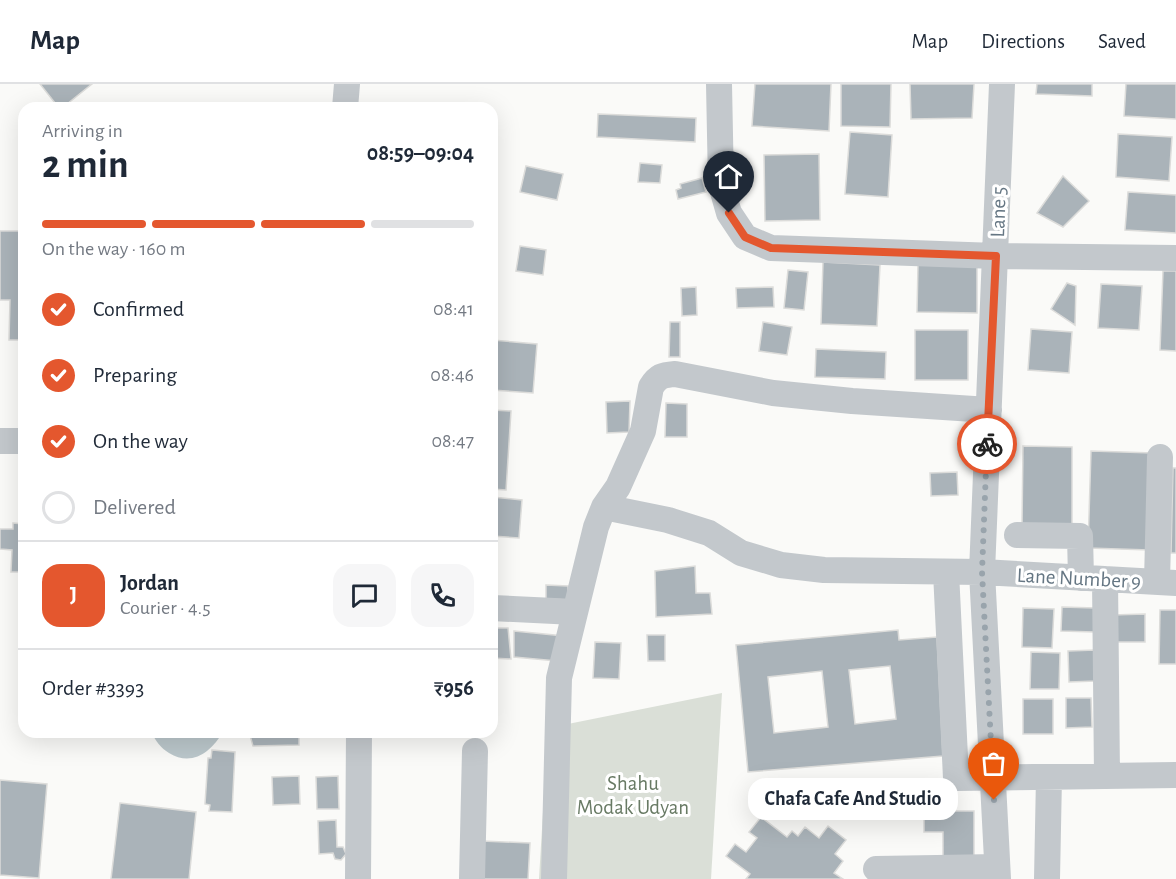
<!DOCTYPE html>
<meta charset="utf-8">
<style>
:root{--surface:#fff;--page:#f6f6f7;--text:#1f2937;--muted:#747a83;--line:#e0e1e3;--accent:#e4572e}
body{margin:0;font-family:"Alegreya Sans",sans-serif;background:var(--page);color:var(--text);height:100vh;display:flex;flex-direction:column;font-size:22px;white-space:nowrap}
*{box-sizing:border-box;margin:0}
p{font-size:20px;color:var(--muted)}
.icon{flex:none;width:33px;height:33px;fill:none;stroke:currentColor;stroke-width:2;stroke-linecap:round;stroke-linejoin:round}
.map{position:relative;flex:1;overflow:hidden}
.drawer{position:absolute;left:18px;top:18px;width:480px;height:636px;display:flex;flex-direction:column;background:var(--surface);border-radius:18px;box-shadow:0 6px 24px #0002}
.drawer>*{flex:none}
.pin{position:absolute;display:grid;place-items:center;width:51px;height:51px;color:#fff;margin:-62px -26px;border-radius:50% 50% 50% 0;rotate:-45deg;box-shadow:0 0 6px #0007}
.pin .icon{rotate:45deg}
.courier{position:absolute;display:grid;place-items:center;width:60px;height:60px;margin:-30px;border:4px solid #e4572e;border-radius:50%;background:#fff;color:#222;box-shadow:0 2px 8px #0007}
.bubble{position:absolute;height:42px;border-radius:18px;background:var(--surface);box-shadow:0 6px 24px #0002;font-size:20px;font-weight:700;line-height:42px;text-align:center}
.headline em{font-style:normal;font-weight:700}
.headline div{display:flex;flex-direction:column-reverse}
.headline{display:flex;align-items:center;justify-content:space-between;height:102px;padding:0 24px}
h1{font-size:39px;font-weight:700;line-height:45px}
.bar{display:grid;grid-template-columns:repeat(4,1fr);gap:9px 6px;align-content:center;height:72px;padding:0 24px}
.bar i{height:8px;border-radius:4px;background:var(--line)}
.bar .on{background:var(--accent)}
.bar p{grid-column:span 4}
.line{display:flex;align-items:center;gap:15px;padding:0 24px;border-top:2px solid var(--line)}
.line div{flex:1}
.round{display:grid;place-items:center;flex:none;width:63px;height:63px;border-radius:18px;background:var(--page)}
ol{padding:0 24px;list-style:none}
li{display:flex;align-items:center;gap:18px;height:66px}
li p{margin-inline-start:auto}
li .icon{padding:6px;border-radius:50%;background:var(--accent);color:#fff;stroke-width:4}
li:last-child{color:var(--muted)}
li i{width:33px;height:33px;border:3px solid var(--line);border-radius:50%}
header{display:flex;align-items:center;gap:36px;box-sizing:border-box;height:84px;padding:0 30px;background:var(--surface);border-bottom:2px solid var(--line)}
header strong{font-size:28px}
nav{display:flex;gap:33px;margin-inline-start:auto;font-size:21px}
.map>svg:first-child{display:block}
.green{fill:#dadfd7}
.water{fill:#bbc7cb}
.building{fill:#aab3b9;stroke:#dcdcda;stroke-width:1.5;fill-rule:evenodd}
.lines{fill:none;stroke-linecap:round;stroke-linejoin:round}
.minor{stroke:#c3c8cc;stroke-width:26}
.done{stroke:#99a4ac;stroke-width:6;stroke-dasharray:0 10.8}
.route{stroke:#e4572e;stroke-width:8}
.labels{text-anchor:middle;stroke-width:6;stroke-linejoin:round;paint-order:stroke}
.street-label{font-size:21px;fill:#657683;stroke:#fff}
.park-label{font-size:21px;fill:#687a64;stroke:#fff}
</style>
<header>
<strong>Map</strong>
<nav><a>Map</a><a>Directions</a><a>Saved</a></nav>
</header>
<div class="map">
<svg width="1176" height="795" viewBox="0 0 1176 795">
<rect width="100%" height="100%" fill="#fafaf8"/>
<path class="green" d="M 722,609 L 711,795 L 539,795 L 548,644 Z"/>
<path class="water" d="M 152,648 L 223,648 C 211,668 192,683 169,669 C 161,664 155,657 152,648 Z"/>
<path class="building" d="M 40,0 L 92,0 L 62,24 L 59,24 Z
M 755,0 L 831,0 L 829,47 L 752,42 Z
M 841,0 L 891,0 L 890,43 L 841,42 Z
M 910,0 L 974,0 L 972,34 L 911,35 Z
M 1037,0 L 1092,0 L 1092,12 L 1036,10 Z
M 1126,0 L 1176,0 L 1176,35 L 1124,32 Z
M 598,30 L 696,34 L 695,58 L 597,53 Z
M 850,48 L 892,51 L 888,113 L 845,110 Z
M 1118,50 L 1172,53 L 1169,97 L 1116,93 Z
M 819,70 L 820,136 L 765,137 L 764,71 Z
M 640,79 L 662,81 L 660,99 L 638,98 Z
M 526,82 L 563,90 L 557,116 L 520,108 Z
M 1063,92 L 1089,117 L 1063,143 L 1037,129 Z
M 702,94 L 706,108 L 678,115 L 676,106 L 681,104 L 680,100 Z
M 1128,108 L 1176,111 L 1176,149 L 1125,146 Z
M 0,147 L 24,147 L 24,256 L 9,256 L 10,216 L 0,216 Z
M 520,162 L 546,166 L 543,191 L 516,187 Z
M 823,178 L 880,181 L 877,242 L 821,240 Z
M 918,180 L 977,181 L 977,229 L 917,228 Z
M 788,186 L 808,188 L 804,226 L 784,224 Z
M 1163,187 L 1176,187 L 1176,267 L 1160,266 Z
M 1067,199 L 1076,202 L 1075,241 L 1051,225 Z
M 1101,200 L 1142,202 L 1139,246 L 1098,244 Z
M 696,203 L 697,231 L 682,232 L 681,204 Z
M 773,203 L 774,223 L 737,224 L 736,204 Z
M 670,238 L 680,238 L 680,273 L 669,273 Z
M 763,238 L 792,243 L 787,271 L 759,267 Z
M 1031,245 L 1072,248 L 1069,289 L 1028,286 Z
M 915,246 L 968,246 L 968,296 L 915,296 Z
M 492,256 L 537,260 L 533,309 L 492,306 Z
M 816,265 L 886,268 L 885,295 L 815,293 Z
M 630,317 L 629,348 L 607,349 L 606,318 Z
M 666,319 L 687,320 L 687,353 L 665,353 Z
M 492,326 L 511,327 L 506,406 L 492,405 Z
M 1023,362 L 1072,363 L 1072,442 L 1022,441 Z
M 1091,367 L 1153,369 L 1150,466 L 1088,464 Z
M 1173,384 L 1176,384 L 1176,469 L 1171,469 Z
M 957,388 L 958,411 L 931,412 L 930,389 Z
M 492,413 L 522,416 L 519,454 L 492,452 Z
M 13,439 L 24,440 L 24,488 L 11,488 L 12,466 L 0,465 L 0,445 L 13,445 Z
M 695,482 L 696,509 L 710,509 L 712,530 L 656,533 L 655,487 Z
M 546,501 L 568,502 L 568,516 L 546,515 Z
M 1062,523 L 1095,524 L 1094,548 L 1061,547 Z
M 1023,524 L 1054,525 L 1052,564 L 1022,563 Z
M 1160,526 L 1176,526 L 1176,580 L 1159,580 Z
M 1145,530 L 1145,558 L 1112,558 L 1112,531 Z
M 492,544 L 508,544 L 511,575 L 492,574 Z
M 898,546 L 899,556 L 937,553 L 943,672 L 748,688 L 736,561 ZM 890,582 L 896,635 L 855,640 L 849,586 ZM 822,587 L 828,643 L 774,649 L 768,593 Z
M 514,547 L 564,552 L 557,577 L 514,573 Z
M 647,551 L 665,551 L 665,577 L 648,577 Z
M 595,558 L 621,559 L 619,595 L 593,594 Z
M 1095,566 L 1096,597 L 1069,598 L 1068,567 Z
M 1031,568 L 1060,569 L 1059,605 L 1030,605 Z
M 1066,614 L 1091,614 L 1092,643 L 1066,644 Z
M 1023,615 L 1053,615 L 1053,650 L 1023,650 Z
M 249,648 L 299,648 L 299,661 L 253,662 Z
M 212,666 L 235,668 L 232,728 L 209,727 L 210,721 L 205,720 L 208,674 L 211,674 Z
M 299,692 L 300,720 L 273,721 L 272,693 Z
M 338,692 L 339,725 L 317,725 L 316,693 Z
M 0,696 L 47,700 L 39,794 L 0,791 Z
M 120,719 L 196,728 L 189,795 L 111,795 Z
M 924,727 L 974,727 L 974,779 L 943,779 L 943,748 L 924,748 Z
M 761,733 L 787,753 L 792,747 L 798,752 L 805,743 L 819,754 L 828,742 L 846,756 L 835,770 L 843,777 L 834,789 L 843,795 L 746,795 L 750,790 L 726,772 L 735,760 L 746,768 L 757,754 L 749,748 Z
M 336,736 L 337,763 L 343,763 L 346,770 L 341,776 L 335,775 L 333,769 L 319,770 L 318,737 Z
M 482,757 L 530,759 L 528,795 L 480,795 Z"/>
<g class="lines">
<path class="minor" d="M 719,0 L 721,101 L 729,129 L 745,153 L 771,164 L 996,172 L 1176,174
M 345,24 L 347,0
M 0,357 L 24,357
M 604,423 L 668,436 L 709,449 L 741,469 L 781,481 L 824,486 L 982,488 L 1176,499
M 1017,451 L 1080,452 L 1081,494
M 946,488 L 956,694 L 1176,691
M 1105,495 L 1107,692
M 1157,498 L 1160,373
M 492,524 L 575,528
M 876,785 L 997,783
M 358,795 L 359,648
M 472,795 L 475,667
M 554,795 L 559,594 L 596,443 L 604,423 L 618,403 L 643,347 L 651,303 C 658,292 662,291 675,290 L 773,309 L 852,317 L 989,326
M 998,795 L 982,488 L 1002,0
M 1047,795 L 1049,693"/>
</g>
<g class="lines">
<path class="done" d="M 987,360 L 982,488 L 994,716"/>
<path class="route" d="M 729,129 L 745,153 L 771,164 L 996,172 L 987,360"/>
</g>
<g class="labels">
<g class="street-label">
<text transform="translate(998 128) rotate(-88)" y="7">Lane 5</text>
<text transform="translate(1079 494) rotate(3)" y="7">Lane Number 9</text>
</g>
<g class="park-label">
<text x="633" y="706">Shahu<tspan x="633" dy="24">Modak Udyan</tspan></text>
</g>
</g>
</svg>
<div class="pin" style="left:994px;top:716px;background:#ea580c"><svg class="icon" aria-label="bag" viewBox="0 0 24 24"><path d="M5 8h14l-1 12H6zM9 8a3 3 0 0 1 6 0"/></svg></div>
<div class="pin" style="left:729px;top:129px;background:#1f2937"><svg class="icon" aria-label="home" viewBox="0 0 24 24"><path d="M3 11l9-7 9 7M6 9v11h12V9"/></svg></div>
<div class="courier" style="left:987px;top:360px"><svg class="icon" aria-label="bike" viewBox="0 0 24 24"><circle cx="6" cy="16" r="4"/><circle cx="18" cy="16" r="4"/><path d="M6 16l4-8h5l3 8M10 8l3 8H6M13 5h3"/></svg></div>
<div class="bubble" style="left:748px;top:694px;width:210px">Chafa Cafe And Studio</div>
<section class="drawer">
<div class="headline"><div><h1>2 min</h1><p>Arriving in</p></div><em>08:59–09:04</em></div>
<div class="bar"><i class="on"></i><i class="on"></i><i class="on"></i><i></i><p>On the way · 160 m</p></div>
<ol>
<li><svg class="icon" aria-label="check" viewBox="0 0 24 24"><path d="M5 12l5 5 9-10"/></svg>Confirmed<p>08:41</p></li>
<li><svg class="icon" aria-label="check" viewBox="0 0 24 24"><path d="M5 12l5 5 9-10"/></svg>Preparing<p>08:46</p></li>
<li><svg class="icon" aria-label="check" viewBox="0 0 24 24"><path d="M5 12l5 5 9-10"/></svg>On the way<p>08:47</p></li>
<li><i></i>Delivered</li>
</ol>
<div class="line" style="height:108px"><b class="round" style="background:var(--accent);color:#fff">J</b><div><b>Jordan</b><p>Courier · 4.5</p></div><a class="round"><svg class="icon" aria-label="chat" viewBox="0 0 24 24"><path d="M4 5h16v11H9l-5 4z"/></svg></a><a class="round"><svg class="icon" aria-label="phone" viewBox="0 0 24 24"><path d="M5 4h4l2 5-3 2q2 4 5 5l2-3 5 2v4C11 20 4 13 5 4z"/></svg></a></div>
<div class="line" style="height:78px"><div>Order #3393</div><b>₹956</b></div>
</section>
</div>
